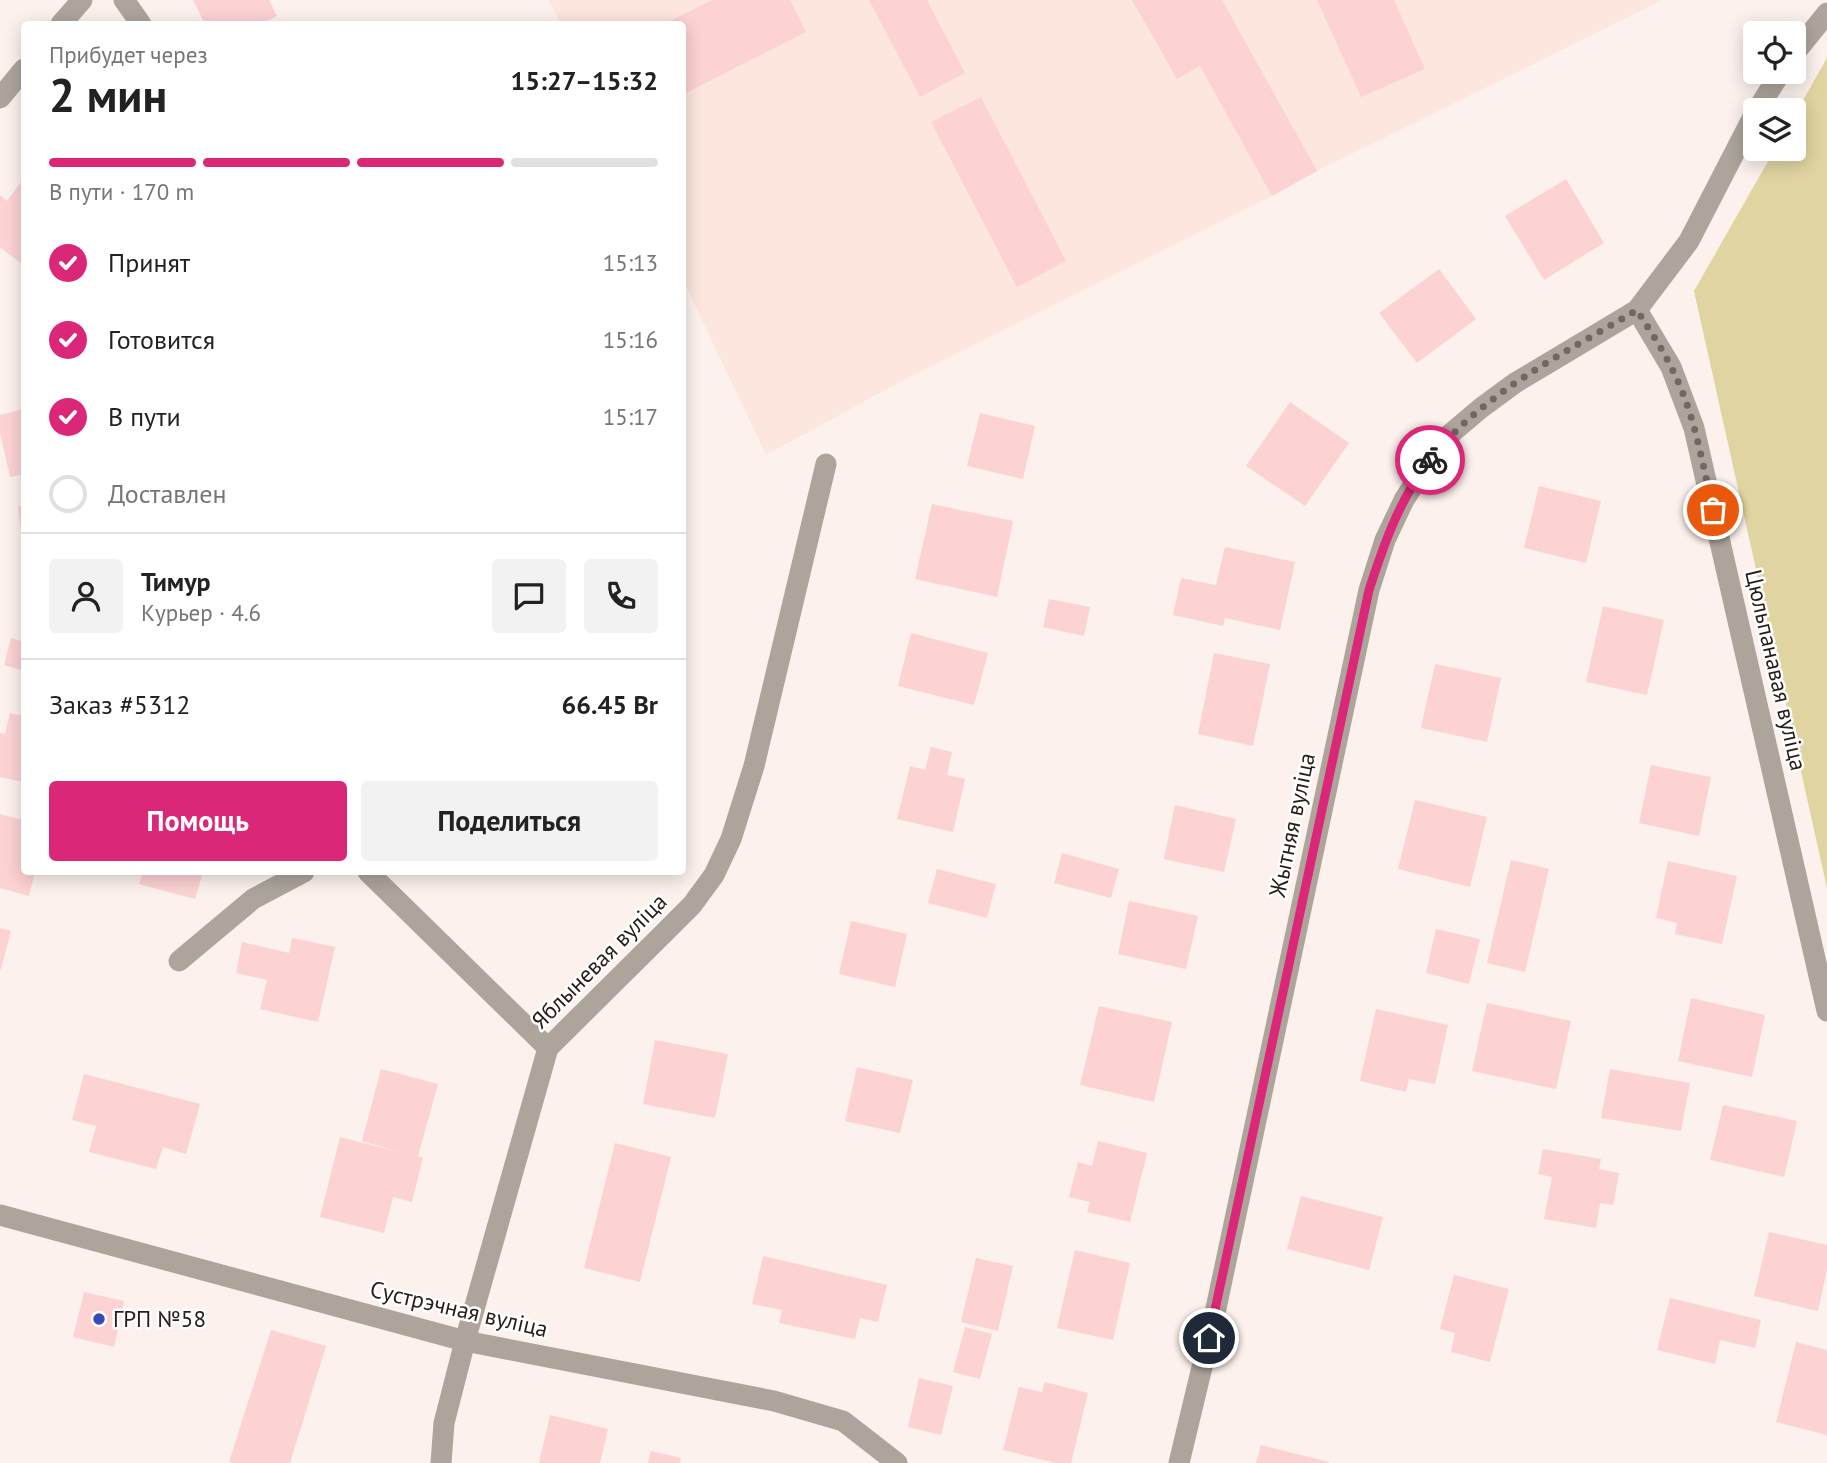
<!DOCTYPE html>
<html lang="ru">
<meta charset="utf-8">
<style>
:root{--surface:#fff;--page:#f2f2f2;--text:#222;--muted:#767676;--line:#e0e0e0;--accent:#db2777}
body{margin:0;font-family:"PT Sans",sans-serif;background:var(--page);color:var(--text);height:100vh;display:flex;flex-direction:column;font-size:26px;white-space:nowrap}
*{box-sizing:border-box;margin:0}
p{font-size:23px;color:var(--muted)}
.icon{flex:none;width:38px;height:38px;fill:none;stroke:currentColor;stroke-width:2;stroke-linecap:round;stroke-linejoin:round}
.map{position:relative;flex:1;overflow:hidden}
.drawer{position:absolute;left:21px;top:21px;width:665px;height:854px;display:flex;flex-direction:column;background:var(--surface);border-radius:7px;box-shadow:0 4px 18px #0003}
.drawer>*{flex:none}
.buttons{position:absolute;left:1743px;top:21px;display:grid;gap:14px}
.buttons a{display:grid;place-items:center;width:63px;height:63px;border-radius:7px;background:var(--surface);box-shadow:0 4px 18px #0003;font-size:35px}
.pin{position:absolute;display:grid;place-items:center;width:60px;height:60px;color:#fff;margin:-30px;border:4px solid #fff;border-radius:50%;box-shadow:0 2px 7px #0007}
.courier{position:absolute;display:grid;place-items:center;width:70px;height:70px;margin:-35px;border:5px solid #db2777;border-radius:50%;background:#fff;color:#222;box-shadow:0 2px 9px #0007}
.head em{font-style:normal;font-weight:700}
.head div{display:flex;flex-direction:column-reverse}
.head{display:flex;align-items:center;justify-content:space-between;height:119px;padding:0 28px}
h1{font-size:46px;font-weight:700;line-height:52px}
.bar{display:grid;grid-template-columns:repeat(4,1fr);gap:10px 7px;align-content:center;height:84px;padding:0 28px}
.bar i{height:9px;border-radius:5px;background:var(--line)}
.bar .selected{background:var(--accent)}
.bar p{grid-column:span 4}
.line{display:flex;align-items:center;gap:18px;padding:0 28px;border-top:2px solid var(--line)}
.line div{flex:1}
.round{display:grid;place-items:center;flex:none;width:74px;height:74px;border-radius:7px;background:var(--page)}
ol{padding:0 28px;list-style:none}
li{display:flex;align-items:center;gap:21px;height:77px}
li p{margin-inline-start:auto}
li .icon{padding:7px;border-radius:50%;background:var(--accent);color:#fff;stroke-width:4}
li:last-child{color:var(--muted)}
li i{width:38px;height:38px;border:4px solid var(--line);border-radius:50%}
.cta{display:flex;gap:14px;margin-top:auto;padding:14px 28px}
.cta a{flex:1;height:80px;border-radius:7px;background:var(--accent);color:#fff;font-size:28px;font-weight:700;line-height:80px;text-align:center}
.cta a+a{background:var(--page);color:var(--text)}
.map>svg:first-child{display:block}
.built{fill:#fce6de}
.green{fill:#e0d4a1}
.building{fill:#fcd2d3}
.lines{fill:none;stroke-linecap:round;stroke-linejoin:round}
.minor{stroke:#ada59c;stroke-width:21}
.done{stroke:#726763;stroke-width:7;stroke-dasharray:0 12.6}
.route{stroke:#db2777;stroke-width:9}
.poi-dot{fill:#3749bc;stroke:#fff;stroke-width:2.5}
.labels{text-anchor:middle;stroke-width:5;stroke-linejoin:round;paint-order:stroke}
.street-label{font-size:23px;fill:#271d19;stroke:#fff}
.poi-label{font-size:23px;fill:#271d19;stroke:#fff;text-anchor:start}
</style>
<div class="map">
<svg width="1827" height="1463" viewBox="0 0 1827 1463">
<rect width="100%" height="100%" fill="#fcf1ec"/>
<path class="built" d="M 549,0 L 1662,0 L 1317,171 L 1272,196 L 900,382 L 766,455 L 683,280 L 682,24 L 561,24 Z"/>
<path class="green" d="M 1827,58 L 1827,888 L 1694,291 L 1775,149 L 1794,149 L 1794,116 Z"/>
<path class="building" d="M 193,0 L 269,0 L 277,16 L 260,24 L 205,24 Z
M 712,0 L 790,0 L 806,32 L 682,95 L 682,24 L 664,24 Z
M 869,0 L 927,0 L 965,73 L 920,97 Z
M 1132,0 L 1222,0 L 1317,171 L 1272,196 L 1200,66 L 1177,79 Z
M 1317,0 L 1394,0 L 1425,69 L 1361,97 Z
M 981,97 L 1066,261 L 1017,287 L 931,122 Z
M 24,178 L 24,266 L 0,247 L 0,195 L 7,201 Z
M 1566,179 L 1604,243 L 1544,280 L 1505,216 Z
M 1439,269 L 1476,319 L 1417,363 L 1379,313 Z
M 1290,402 L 1349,443 L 1305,506 L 1246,466 Z
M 24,409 L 24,474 L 10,477 L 0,433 L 0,415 Z
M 980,413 L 1035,426 L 1023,479 L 967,466 Z
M 1539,486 L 1601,501 L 1586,563 L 1524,548 Z
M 932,504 L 1013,521 L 997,597 L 915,579 Z
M 18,506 L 24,506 L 24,550 L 23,550 Z
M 1225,547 L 1295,562 L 1280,630 L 1225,618 L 1223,626 L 1173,615 L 1181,578 L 1216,585 Z
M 1049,599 L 1090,607 L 1084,636 L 1043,627 Z
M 1603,606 L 1664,620 L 1647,695 L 1586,682 Z
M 911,633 L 988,653 L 974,705 L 898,686 Z
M 11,638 L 24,642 L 24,671 L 4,665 Z
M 1214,653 L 1270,664 L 1253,746 L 1198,734 Z
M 1435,664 L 1501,678 L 1487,742 L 1421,728 Z
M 10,713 L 24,716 L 24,782 L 0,777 L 0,733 L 5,734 Z
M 931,747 L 952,752 L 947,775 L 965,779 L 953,832 L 897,819 L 910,766 L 925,770 Z
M 1651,765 L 1711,777 L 1699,836 L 1639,823 Z
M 1415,800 L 1487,817 L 1470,887 L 1398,869 Z
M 1175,805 L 1236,819 L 1224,872 L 1164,859 Z
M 0,814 L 24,820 L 24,872 L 35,872 L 29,896 L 0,888 Z
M 1062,853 L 1119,869 L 1111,898 L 1054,883 Z
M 1511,860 L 1549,869 L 1525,972 L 1487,963 Z
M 1668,861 L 1737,876 L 1722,944 L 1675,934 L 1677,923 L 1656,918 Z
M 937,869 L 996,884 L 987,918 L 928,903 Z
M 143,872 L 203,872 L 195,899 L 139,884 Z
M 1129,901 L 1198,916 L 1186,969 L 1118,954 Z
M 851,921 L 907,934 L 895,987 L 839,974 Z
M 0,928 L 11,931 L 1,969 L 0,969 Z
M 1436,929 L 1480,939 L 1469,984 L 1426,973 Z
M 292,938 L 335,947 L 318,1022 L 260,1009 L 267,980 L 236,973 L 242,942 L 289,953 Z
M 1691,998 L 1765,1015 L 1752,1077 L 1678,1061 Z
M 1487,1003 L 1571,1021 L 1556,1089 L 1472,1071 Z
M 1099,1006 L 1172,1022 L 1154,1102 L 1080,1085 Z
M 1376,1009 L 1448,1025 L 1435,1084 L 1409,1079 L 1406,1092 L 1360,1081 Z
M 655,1040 L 728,1054 L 715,1118 L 643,1104 Z
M 857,1067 L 913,1080 L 900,1133 L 845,1121 Z
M 381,1069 L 438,1084 L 418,1156 L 423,1158 L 412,1202 L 393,1197 L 384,1233 L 320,1217 L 340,1137 L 403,1153 L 362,1141 Z
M 1610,1069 L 1690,1083 L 1681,1131 L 1601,1118 Z
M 84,1074 L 200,1104 L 186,1154 L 163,1147 L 156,1169 L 89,1152 L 96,1126 L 72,1120 Z
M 1723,1105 L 1797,1121 L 1784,1177 L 1710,1160 Z
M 1098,1141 L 1147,1153 L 1130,1222 L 1087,1212 L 1090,1202 L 1069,1197 L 1078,1162 L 1092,1166 Z
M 615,1143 L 671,1157 L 640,1282 L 584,1268 Z
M 1543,1149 L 1601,1159 L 1599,1169 L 1619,1173 L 1613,1205 L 1600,1203 L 1596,1228 L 1544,1219 L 1552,1177 L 1538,1174 Z
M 1301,1196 L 1383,1217 L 1369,1270 L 1287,1249 Z
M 1769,1232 L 1827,1245 L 1827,1270 L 1818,1311 L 1754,1296 Z
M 1075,1250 L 1130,1263 L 1113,1340 L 1057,1328 Z
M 763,1256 L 887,1285 L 878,1322 L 860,1318 L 855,1339 L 779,1323 L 782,1310 L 752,1304 Z
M 976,1258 L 1013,1266 L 998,1331 L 961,1322 Z
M 1454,1275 L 1509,1289 L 1490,1362 L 1451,1352 L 1455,1333 L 1440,1329 Z
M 84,1292 L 124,1301 L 114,1347 L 73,1337 Z
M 1670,1298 L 1761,1320 L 1755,1348 L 1720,1340 L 1715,1364 L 1657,1350 Z
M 965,1327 L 992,1334 L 980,1379 L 953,1372 Z
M 271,1330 L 326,1346 L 290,1463 L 232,1463 L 229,1462 Z
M 1796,1342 L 1827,1350 L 1827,1435 L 1776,1422 Z
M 919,1378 L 953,1386 L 941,1435 L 908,1427 Z
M 1045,1382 L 1088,1393 L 1071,1463 L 1055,1463 L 1003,1450 L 1019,1387 L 1042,1392 Z
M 550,1415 L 608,1429 L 600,1463 L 539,1463 Z
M 1261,1445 L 1329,1462 L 1329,1463 L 1256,1463 Z
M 651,1451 L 681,1458 L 680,1463 L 648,1463 Z"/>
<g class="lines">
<path class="minor" d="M 124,0 L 141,24
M 61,24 L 82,0
M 1794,54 L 1827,13
M 0,98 L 24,69
M 1757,110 L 1781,72
M 1637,310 L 1671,367 L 1694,428 L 1827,1011
M 368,872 L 548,1048
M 179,961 L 253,899 L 304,872
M 0,1215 L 465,1341 L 774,1401 L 843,1421 L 897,1463
M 441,1463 L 444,1423 L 465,1341 L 548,1048 L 664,933 L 692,905 L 714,875 L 731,839 L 754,766 L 826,464
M 1179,1463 L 1215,1313 L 1369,590 L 1385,540 L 1404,500 L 1425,467 L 1449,435 L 1481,408 L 1515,383 L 1637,310 L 1689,241 L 1755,113"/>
</g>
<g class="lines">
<path class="done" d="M 1430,460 C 1483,392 1565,353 1637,310 C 1648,328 1661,346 1670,365 C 1694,410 1702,461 1713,510"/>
<path class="route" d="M 1209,1338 L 1369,590 C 1384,544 1400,498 1430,460"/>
</g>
<circle class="poi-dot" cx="99" cy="1319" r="7"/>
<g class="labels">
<g class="street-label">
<text transform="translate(1776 670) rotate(77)" y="8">Цюльпанавая вуліца</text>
<text transform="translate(1292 825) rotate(-78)" y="8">Жытняя вуліца</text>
<text transform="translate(599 961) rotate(-45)" y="8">Яблыневая вуліца</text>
<text transform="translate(459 1309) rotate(13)" y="8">Сустрэчная вуліца</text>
</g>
<g class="poi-label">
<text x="113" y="1327">ГРП №58</text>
</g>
</g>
</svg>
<div class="buttons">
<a><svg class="icon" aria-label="locate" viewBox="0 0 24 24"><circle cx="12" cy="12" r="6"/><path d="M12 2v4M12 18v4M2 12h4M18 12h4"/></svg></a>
<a><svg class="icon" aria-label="layers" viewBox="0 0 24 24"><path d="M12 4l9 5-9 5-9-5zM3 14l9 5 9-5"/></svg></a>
</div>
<div class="pin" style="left:1713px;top:510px;background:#ea580c"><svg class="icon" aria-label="bag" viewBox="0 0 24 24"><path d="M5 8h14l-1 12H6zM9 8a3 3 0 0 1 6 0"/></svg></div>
<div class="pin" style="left:1209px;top:1338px;background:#1f2937"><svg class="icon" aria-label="home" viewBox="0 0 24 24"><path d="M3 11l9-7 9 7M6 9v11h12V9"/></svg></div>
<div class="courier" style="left:1430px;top:460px"><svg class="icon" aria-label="bike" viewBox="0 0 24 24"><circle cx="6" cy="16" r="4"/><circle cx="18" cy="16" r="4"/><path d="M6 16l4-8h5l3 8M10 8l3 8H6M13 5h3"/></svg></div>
<section class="drawer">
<div class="head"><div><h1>2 мин</h1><p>Прибудет через</p></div><em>15:27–15:32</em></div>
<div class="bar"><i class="selected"></i><i class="selected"></i><i class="selected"></i><i></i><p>В пути · 170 m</p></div>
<ol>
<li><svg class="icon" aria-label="check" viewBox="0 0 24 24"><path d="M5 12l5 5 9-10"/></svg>Принят<p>15:13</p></li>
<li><svg class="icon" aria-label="check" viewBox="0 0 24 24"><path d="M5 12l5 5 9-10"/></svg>Готовится<p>15:16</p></li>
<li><svg class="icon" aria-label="check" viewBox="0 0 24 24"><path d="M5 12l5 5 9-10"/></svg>В пути<p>15:17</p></li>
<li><i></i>Доставлен</li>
</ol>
<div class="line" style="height:126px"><a class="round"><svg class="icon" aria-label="person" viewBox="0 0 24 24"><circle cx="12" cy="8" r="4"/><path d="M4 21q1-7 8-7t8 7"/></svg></a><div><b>Тимур</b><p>Курьер · 4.6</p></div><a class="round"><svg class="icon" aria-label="chat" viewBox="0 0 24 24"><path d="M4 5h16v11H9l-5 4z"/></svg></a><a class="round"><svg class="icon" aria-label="phone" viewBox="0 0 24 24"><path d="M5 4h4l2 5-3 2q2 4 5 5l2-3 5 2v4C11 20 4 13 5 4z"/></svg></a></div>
<div class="line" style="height:91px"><div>Заказ #5312</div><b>66.45 Br</b></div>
<div class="cta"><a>Помощь</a><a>Поделиться</a></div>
</section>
</div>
